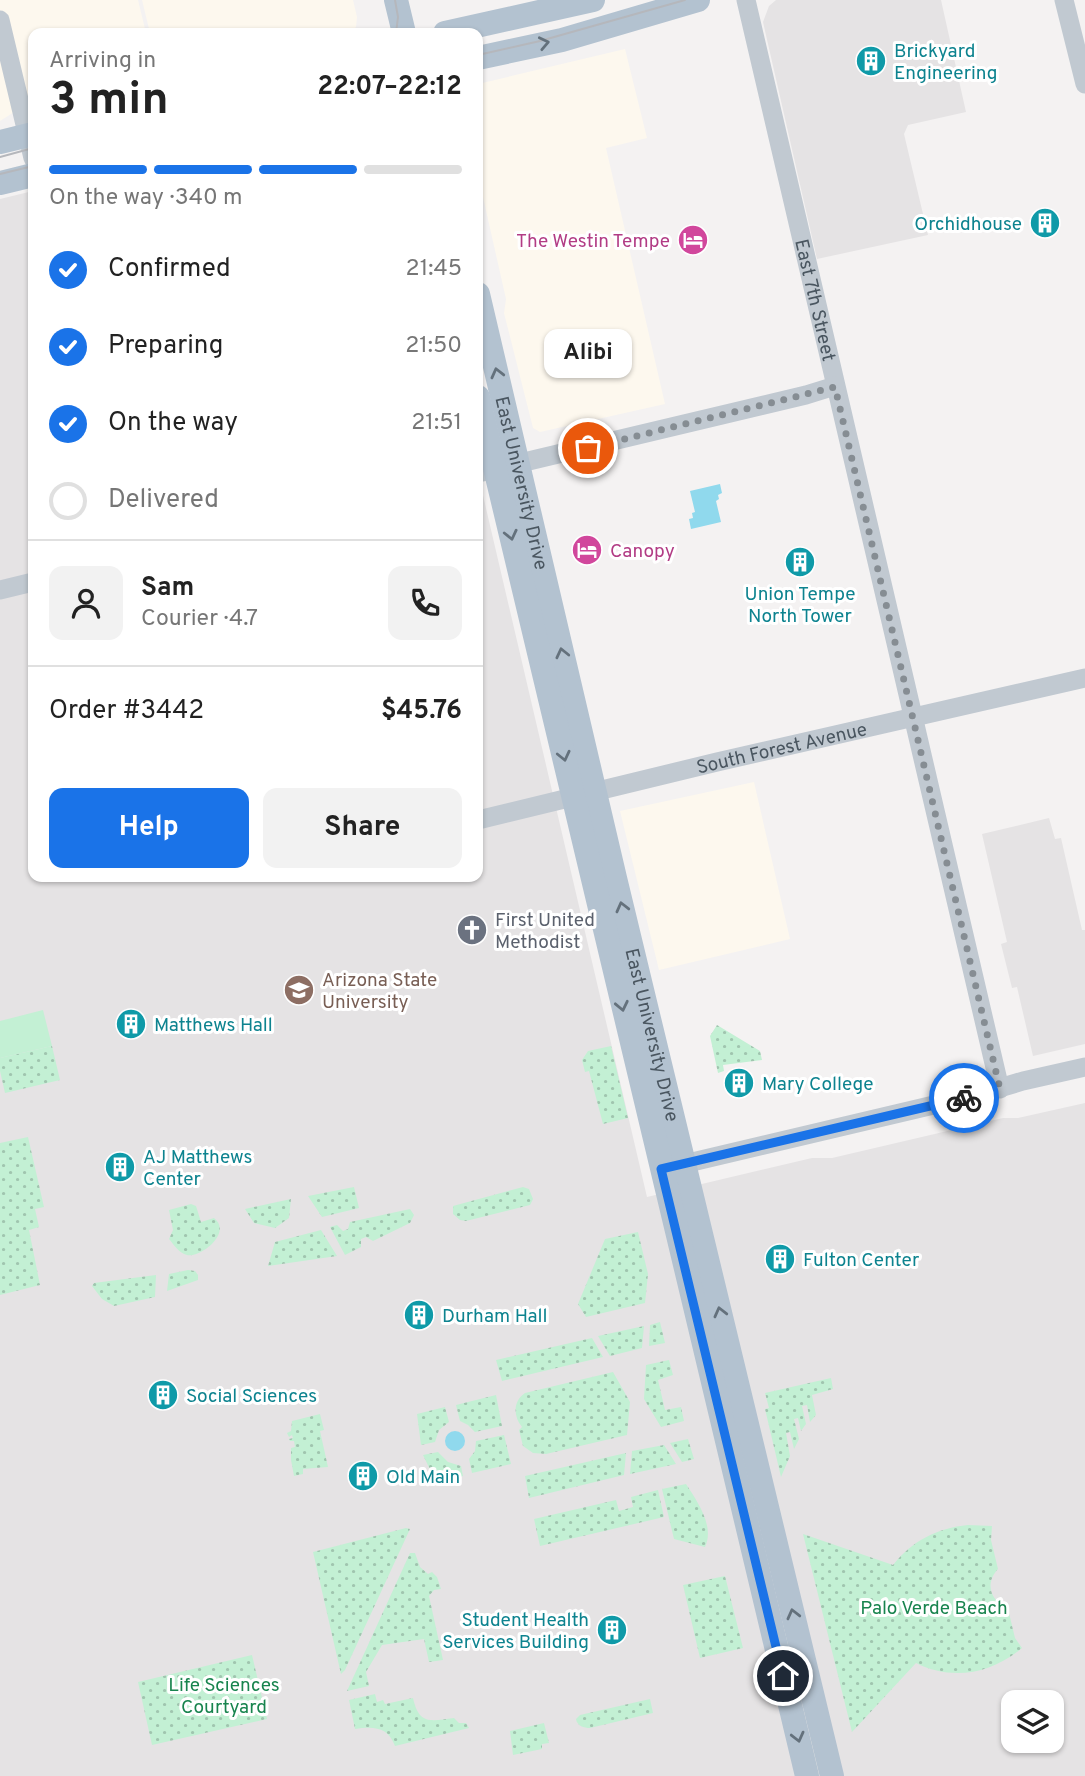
<!DOCTYPE html>
<meta charset="utf-8">
<style>
:root{--surface:#fff;--page:#f2f2f2;--text:#222;--muted:#767676;--line:#e0e0e0;--accent:#1a73e8}
body{margin:0;font-family:Overpass,sans-serif;background:var(--page);color:var(--text);height:100vh;display:flex;flex-direction:column;font-size:26px;white-space:nowrap}
*{box-sizing:border-box;margin:0}
p{font-size:23px;color:var(--muted)}
.icon{flex:none;width:38px;height:38px;fill:none;stroke:currentColor;stroke-width:2;stroke-linecap:round;stroke-linejoin:round}
.map{position:relative;flex:1;overflow:hidden}
.side{position:absolute;left:28px;top:28px;width:455px;height:854px;display:flex;flex-direction:column;background:var(--surface);border-radius:14px;box-shadow:0 2px 5px #0004}
.side>*{flex:none}
.controls{position:absolute;left:1001px;top:1690px;display:grid;gap:14px}
.controls a{display:grid;place-items:center;width:63px;height:63px;border-radius:14px;background:var(--surface);box-shadow:0 2px 5px #0004;font-size:35px}
.pin{position:absolute;display:grid;place-items:center;width:60px;height:60px;color:#fff;margin:-30px;border:4px solid #fff;border-radius:50%;box-shadow:0 2px 7px #0007}
.courier{position:absolute;display:grid;place-items:center;width:70px;height:70px;margin:-35px;border:5px solid #1a73e8;border-radius:50%;background:#fff;color:#222;box-shadow:0 2px 9px #0007}
.bubble{position:absolute;height:49px;border-radius:14px;background:var(--surface);box-shadow:0 2px 5px #0004;font-size:23px;font-weight:700;line-height:49px;text-align:center}
.head em{font-style:normal;font-weight:700}
.head div{display:flex;flex-direction:column-reverse}
.head{display:flex;align-items:center;justify-content:space-between;height:119px;padding:0 21px}
h1{font-size:46px;font-weight:700;line-height:52px}
.bar{display:grid;grid-template-columns:repeat(4,1fr);gap:10px 7px;align-content:center;height:84px;padding:0 21px}
.bar i{height:9px;border-radius:5px;background:var(--line)}
.bar .current{background:var(--accent)}
.bar p{grid-column:span 4}
.line{display:flex;align-items:center;gap:18px;padding:0 21px;border-top:2px solid var(--line)}
.line div{flex:1}
.round{display:grid;place-items:center;flex:none;width:74px;height:74px;border-radius:14px;background:var(--page)}
ol{padding:0 21px;list-style:none}
li{display:flex;align-items:center;gap:21px;height:77px}
li p{margin-inline-start:auto}
li .icon{padding:7px;border-radius:50%;background:var(--accent);color:#fff;stroke-width:4}
li:last-child{color:var(--muted)}
li i{width:38px;height:38px;border:4px solid var(--line);border-radius:50%}
.button{display:flex;gap:14px;margin-top:auto;padding:14px 21px}
.button a{flex:1;height:80px;border-radius:14px;background:var(--accent);color:#fff;font-size:28px;font-weight:700;line-height:80px;text-align:center}
.button a+a{background:var(--page);color:var(--text)}
.map>svg:first-child{display:block}
.commercial{fill:#fdf8ee}
.education{fill:#e5e3e4;fill-rule:evenodd}
.green{fill:url(#green-dots)}
.pitch{fill:#c3f0d4}
.water{fill:#90d9ed}
.lines{fill:none;stroke-linecap:round;stroke-linejoin:round}
.minor{stroke:#c1c9d1;stroke-width:19}
.major{stroke:#b3c2d0;stroke-width:24}
.tram{stroke:#b5b7bc;stroke-width:2}
.oneway{stroke:#64717c}
.done{stroke:#868d93;stroke-width:7;stroke-dasharray:0 12.6}
.route{stroke:#1a73e8;stroke-width:9}
.labels{text-anchor:middle;stroke-width:6;stroke-linejoin:round;paint-order:stroke}
.culture-label{font-size:19px;fill:#0d838f;stroke:#fff;text-anchor:start}
.hotel-label{font-size:19px;fill:#b23c85;stroke:#fff;text-anchor:end}
.street-label{font-size:19px;fill:#4a5660;stroke:#fff}
.worship-label{font-size:19px;fill:#5b616d;stroke:#fff;text-anchor:start}
.education-label{font-size:19px;fill:#785e54;stroke:#fff;text-anchor:start}
.park-label{font-size:19px;fill:#18844e;stroke:#fff}
</style>
<div class="map">
<svg width="1085" height="1776" viewBox="0 0 1085 1776">
<defs>
<pattern id="green-dots" width="8" height="8" patternUnits="userSpaceOnUse" patternTransform="scale(1.75)"><rect width="8" height="8" fill="#c3f0d4"/><path d="M2 2h.1M6 6h.1" fill="none" stroke="#a0c5af" stroke-width="1.8" stroke-linecap="round"/></pattern>
</defs>
<rect width="100%" height="100%" fill="#f4f2f2"/>
<path class="commercial" d="M 0,0 L 138,0 L 146,33 L 33,33 L 33,100 L 0,121 Z
M 142,0 L 353,0 L 357,17 L 356,27 L 350,33 L 150,33 Z
M 625,49 L 647,138 L 606,148 L 665,404 L 540,432 L 533,428 L 504,313 L 506,299 L 478,175 L 478,84 Z
M 754,782 L 790,939 L 659,970 L 620,811 Z"/>
<path class="education" d="M 776,0 L 941,0 L 966,112 L 908,125 L 904,134 L 928,235 L 817,259 L 763,22 L 769,6 Z
M 33,191 L 33,877 L 478,877 L 478,474 L 647,1197 L 812,1158 L 832,1158 L 1003,1118 L 1018,1118 L 1085,1103 L 1085,1776 L 0,1776 L 0,199 ZM 1013,1703 L 1052,1703 L 1052,1741 L 1013,1741 Z
M 1049,818 L 1055,839 L 1061,838 L 1082,930 L 1085,930 L 1085,1044 L 1033,1056 L 1017,987 L 1012,988 L 1001,944 L 1007,942 L 982,834 Z"/>
<path class="green" d="M 717,1025 L 760,1051 L 762,1060 L 723,1065 L 724,1071 L 718,1073 L 710,1036 Z
M 52,1046 L 60,1080 L 5,1093 L 0,1071 L 0,1058 Z
M 611,1046 L 628,1118 L 603,1124 L 589,1071 L 585,1072 L 582,1060 L 588,1051 Z
M 28,1137 L 44,1207 L 35,1209 L 39,1227 L 29,1230 L 40,1285 L 0,1295 L 0,1143 Z
M 354,1187 L 359,1208 L 322,1217 L 308,1196 Z
M 523,1187 L 529,1189 L 533,1199 L 530,1205 L 466,1221 L 460,1220 L 453,1214 L 453,1206 Z
M 291,1199 L 289,1218 L 275,1228 L 254,1223 L 245,1209 Z
M 191,1204 L 196,1206 L 201,1222 L 214,1218 C 233,1233 200,1258 187,1255 C 179,1253 174,1245 169,1239 L 173,1230 L 169,1210 Z
M 410,1209 L 414,1215 L 410,1223 L 373,1241 L 366,1237 L 361,1239 L 361,1247 L 345,1255 L 330,1227 L 337,1225 L 343,1231 L 348,1229 L 350,1222 Z
M 321,1230 L 337,1256 L 268,1266 L 275,1242 Z
M 638,1232 L 648,1274 L 645,1303 L 586,1317 L 578,1304 L 605,1239 Z
M 188,1270 L 195,1271 L 198,1275 L 198,1280 L 167,1291 L 169,1274 Z
M 156,1275 L 155,1297 L 114,1306 L 102,1299 L 92,1286 L 94,1283 Z
M 660,1322 L 665,1343 L 649,1346 L 650,1325 Z
M 644,1326 L 642,1348 L 610,1356 L 598,1336 Z
M 592,1338 L 603,1357 L 502,1381 L 496,1360 Z
M 669,1360 L 673,1375 L 658,1380 L 665,1410 L 681,1407 L 684,1421 L 661,1427 L 644,1399 L 646,1365 Z
M 613,1372 L 630,1402 L 627,1435 L 546,1454 L 533,1453 L 523,1446 L 519,1430 L 522,1427 C 513,1416 513,1401 525,1393 Z
M 831,1378 L 833,1389 L 812,1395 L 816,1415 L 810,1422 L 807,1405 L 802,1406 L 806,1424 L 801,1431 L 798,1418 L 794,1419 L 799,1439 L 794,1449 L 790,1432 L 786,1433 L 790,1456 L 781,1477 L 765,1409 L 769,1408 L 765,1393 Z
M 496,1395 L 502,1426 L 475,1432 L 468,1425 L 460,1421 L 456,1405 Z
M 445,1407 L 449,1422 L 439,1430 L 435,1442 L 421,1445 L 417,1414 Z
M 320,1414 L 324,1430 L 320,1431 L 328,1467 L 303,1469 L 303,1474 L 294,1476 L 291,1460 L 291,1448 L 295,1447 L 294,1441 L 290,1441 L 289,1439 L 293,1438 L 292,1435 L 289,1437 L 287,1433 L 291,1431 L 292,1421 Z
M 504,1435 L 511,1464 L 472,1473 L 469,1459 L 475,1451 L 476,1441 Z
M 688,1439 L 694,1459 L 682,1462 L 670,1443 Z
M 664,1445 L 676,1464 L 630,1474 L 632,1451 Z
M 438,1452 L 448,1462 L 461,1466 L 463,1476 L 436,1482 L 423,1455 Z
M 626,1453 L 624,1475 L 529,1498 L 525,1476 Z
M 686,1484 C 697,1501 715,1526 705,1547 L 674,1539 L 662,1489 Z
M 658,1490 L 664,1517 L 540,1546 L 534,1519 L 616,1500 L 619,1511 L 633,1507 L 631,1497 Z
M 968,1525 L 992,1526 L 991,1540 L 998,1569 C 984,1584 991,1601 1008,1609 L 1015,1638 L 1022,1648 C 991,1674 952,1681 916,1663 L 852,1732 L 803,1534 L 893,1565 C 912,1541 937,1528 968,1525 Z
M 406,1528 L 410,1529 L 345,1670 L 341,1674 L 313,1552 Z
M 410,1553 L 415,1553 L 420,1567 L 428,1574 L 432,1572 L 437,1577 L 441,1589 L 434,1590 L 429,1596 L 443,1660 L 429,1662 L 424,1639 L 382,1645 L 366,1672 L 369,1686 L 347,1691 Z
M 725,1576 L 743,1648 L 700,1658 L 683,1585 Z
M 252,1655 L 267,1719 L 152,1745 L 138,1682 Z
M 375,1694 L 377,1702 L 383,1700 L 385,1704 L 413,1698 C 419,1725 430,1721 454,1718 L 459,1723 L 466,1723 L 469,1728 L 395,1746 C 388,1727 374,1726 355,1729 L 349,1700 Z
M 650,1699 L 653,1713 L 590,1728 C 584,1728 577,1726 576,1719 L 580,1715 Z
M 544,1723 L 549,1743 L 542,1744 L 542,1749 L 513,1755 L 510,1731 Z"/>
<path class="pitch" d="M 43,1010 L 52,1046 L 0,1058 L 0,1021 Z"/>
<path class="water" d="M 720,484 L 722,493 L 718,495 L 719,499 L 716,501 L 721,522 L 691,529 L 689,519 L 693,518 L 692,513 L 695,512 L 690,491 Z
M445 1441a10 10 0 1 1 20 0a10 10 0 1 1-20 0Z"/>
<g class="lines">
<g class="minor">
<path id="s1" d="M 746,0 L 1000,1089"/>
<path d="M 1064,0 L 1085,84"/>
<path d="M 0,20 L 33,158"/>
<path d="M 478,473 L 806,395 L 835,386"/>
<path d="M 0,590 L 33,582"/>
<path id="s2" d="M 478,820 L 717,762 L 1085,678"/>
<path d="M 671,1167 L 976,1095 L 1023,1081 L 1085,1067"/>
</g>
<g class="major">
<path d="M 396,0 L 404,33"/>
<path d="M 445,33 L 593,0"/>
<path d="M 478,58 L 562,40 L 698,0"/>
<path d="M 0,142 L 33,134"/>
<path d="M 0,183 L 33,175"/>
<path id="s3" d="M 478,294 L 615,878 L 832,1776"/>
<path d="M 478,397 L 807,1776"/>
</g>
<path class="tram" d="M 395,0 L 398,17 L 396,33
M 478,55 L 540,41 L 685,0
M 0,157 L 33,148
M 0,174 L 33,166"/>
</g>
<defs><path id="oneway-chevron" d="M-2-3.5L2.5 0L-2 3.5" fill="none" stroke-width="1.6" stroke-linecap="round" stroke-linejoin="round" transform="scale(1.75)"/></defs>
<g class="oneway">
<use href="#oneway-chevron" transform="translate(544 43) rotate(-12)"/>
<use href="#oneway-chevron" transform="translate(497 373) rotate(-104)"/>
<use href="#oneway-chevron" transform="translate(511 535) rotate(77)"/>
<use href="#oneway-chevron" transform="translate(562 653) rotate(-103)"/>
<use href="#oneway-chevron" transform="translate(564 756) rotate(77)"/>
<use href="#oneway-chevron" transform="translate(622 907) rotate(-104)"/>
<use href="#oneway-chevron" transform="translate(622 1006) rotate(78)"/>
<use href="#oneway-chevron" transform="translate(720 1312) rotate(-104)"/>
<use href="#oneway-chevron" transform="translate(793 1614) rotate(-104)"/>
<use href="#oneway-chevron" transform="translate(798 1737) rotate(76)"/>
</g>
<g class="lines">
<path class="done" d="M 588,448 L 835,387 L 1000,1089 L 964,1098"/>
<path class="route" d="M 783,1676 L 661,1169 L 964,1098"/>
</g>
<defs>
<g id="building-disc" transform="scale(1.575)"><circle r="9.5" fill="#0f9aa8" stroke="#fff"/><path d="M-4-6H4V6H1V3H-1V6H-4ZM-2.5-4.3h1.7v1.8h-1.7ZM.8-4.3h1.7v1.8H.8ZM-2.5-1h1.7V.8h-1.7ZM.8-1h1.7V.8H.8Z" fill="#fff"/></g>
<g id="hotel-disc" transform="scale(1.575)"><circle r="9.5" fill="#d1479c" stroke="#fff"/><path d="M-6-4.5h1.5V1H6V5H4.5V3h-9V5H-6ZM-4 0a1.8 1.8 0 1 1 3.6 0ZM.5 0V-2.5h3Q6-2.5 6 0Z" fill="#fff"/></g>
<g id="church-disc" transform="scale(1.575)"><circle r="9.5" fill="#6b7280" stroke="#fff"/><path d="M-1.2-6h2.4v3.5h3.3v2.4h-3.3V6h-2.4V-.1h-3.3v-2.4h3.3Z" fill="#fff"/></g>
<g id="university-disc" transform="scale(1.575)"><circle r="9.5" fill="#8d6e63" stroke="#fff"/><path d="M0-5L7-2L0 1L-7-2ZM-4 1L0 2.5L4 1V4Q0 6-4 4Z" fill="#fff"/></g>
</defs>
<g fill-rule="evenodd">
<use href="#building-disc" x="871" y="61"/>
<use href="#building-disc" x="1045" y="223"/>
<use href="#hotel-disc" x="693" y="240"/>
<use href="#hotel-disc" x="587" y="550"/>
<use href="#building-disc" x="800" y="562"/>
<use href="#church-disc" x="472" y="930"/>
<use href="#university-disc" x="299" y="990"/>
<use href="#building-disc" x="131" y="1024"/>
<use href="#building-disc" x="739" y="1083"/>
<use href="#building-disc" x="120" y="1167"/>
<use href="#building-disc" x="780" y="1259"/>
<use href="#building-disc" x="419" y="1315"/>
<use href="#building-disc" x="163" y="1395"/>
<use href="#building-disc" x="363" y="1476"/>
<use href="#building-disc" x="612" y="1630"/>
</g>
<g class="labels">
<g class="culture-label">
<text x="894" y="57">Brickyard<tspan x="894" dy="22">Engineering</tspan></text>
<text x="1022" y="230" text-anchor="end">Orchidhouse</text>
<text x="800" y="600" text-anchor="middle">Union Tempe<tspan x="800" dy="22">North Tower</tspan></text>
<text x="154" y="1031">Matthews Hall</text>
<text x="762" y="1090">Mary College</text>
<text x="143" y="1163">AJ Matthews<tspan x="143" dy="22">Center</tspan></text>
<text x="803" y="1266">Fulton Center</text>
<text x="442" y="1322">Durham Hall</text>
<text x="186" y="1402">Social Sciences</text>
<text x="386" y="1483">Old Main</text>
<text x="589" y="1626" text-anchor="end">Student Health<tspan x="589" dy="22">Services Building</tspan></text>
</g>
<g class="hotel-label">
<text x="670" y="247">The Westin Tempe</text>
<text x="610" y="557" text-anchor="start">Canopy</text>
</g>
<g class="street-label">
<text dy="7" stroke="none"><textPath href="#s1" startOffset="308">East 7th Street</textPath></text>
<text dy="7" stroke="none"><textPath href="#s3" startOffset="194">East University Drive</textPath></text>
<text dy="7" stroke="none"><textPath href="#s2" startOffset="312">South Forest Avenue</textPath></text>
<text dy="7" stroke="none"><textPath href="#s3" startOffset="761">East University Drive</textPath></text>
</g>
<g class="worship-label">
<text x="495" y="926">First United<tspan x="495" dy="22">Methodist</tspan></text>
</g>
<g class="education-label">
<text x="322" y="986">Arizona State<tspan x="322" dy="22">University</tspan></text>
</g>
<g class="park-label">
<text x="934" y="1614">Palo Verde Beach</text>
<text x="224" y="1691">Life Sciences<tspan x="224" dy="22">Courtyard</tspan></text>
</g>
</g>
</svg>
<div class="controls">
<a><svg class="icon" aria-label="layers" viewBox="0 0 24 24"><path d="M12 4l9 5-9 5-9-5zM3 14l9 5 9-5"/></svg></a>
</div>
<div class="pin" style="left:588px;top:448px;background:#ea580c"><svg class="icon" aria-label="bag" viewBox="0 0 24 24"><path d="M5 8h14l-1 12H6zM9 8a3 3 0 0 1 6 0"/></svg></div>
<div class="pin" style="left:783px;top:1676px;background:#1f2937"><svg class="icon" aria-label="home" viewBox="0 0 24 24"><path d="M3 11l9-7 9 7M6 9v11h12V9"/></svg></div>
<div class="courier" style="left:964px;top:1098px"><svg class="icon" aria-label="bike" viewBox="0 0 24 24"><circle cx="6" cy="16" r="4"/><circle cx="18" cy="16" r="4"/><path d="M6 16l4-8h5l3 8M10 8l3 8H6M13 5h3"/></svg></div>
<div class="bubble" style="left:544px;top:329px;width:88px">Alibi</div>
<section class="side">
<div class="head"><div><h1>3 min</h1><p>Arriving in</p></div><em>22:07–22:12</em></div>
<div class="bar"><i class="current"></i><i class="current"></i><i class="current"></i><i></i><p>On the way · 340 m</p></div>
<ol>
<li><svg class="icon" aria-label="check" viewBox="0 0 24 24"><path d="M5 12l5 5 9-10"/></svg>Confirmed<p>21:45</p></li>
<li><svg class="icon" aria-label="check" viewBox="0 0 24 24"><path d="M5 12l5 5 9-10"/></svg>Preparing<p>21:50</p></li>
<li><svg class="icon" aria-label="check" viewBox="0 0 24 24"><path d="M5 12l5 5 9-10"/></svg>On the way<p>21:51</p></li>
<li><i></i>Delivered</li>
</ol>
<div class="line" style="height:126px"><a class="round"><svg class="icon" aria-label="person" viewBox="0 0 24 24"><circle cx="12" cy="8" r="4"/><path d="M4 21q1-7 8-7t8 7"/></svg></a><div><b>Sam</b><p>Courier · 4.7</p></div><a class="round"><svg class="icon" aria-label="phone" viewBox="0 0 24 24"><path d="M5 4h4l2 5-3 2q2 4 5 5l2-3 5 2v4C11 20 4 13 5 4z"/></svg></a></div>
<div class="line" style="height:91px"><div>Order #3442</div><b>$45.76</b></div>
<div class="button"><a>Help</a><a>Share</a></div>
</section>
</div>
